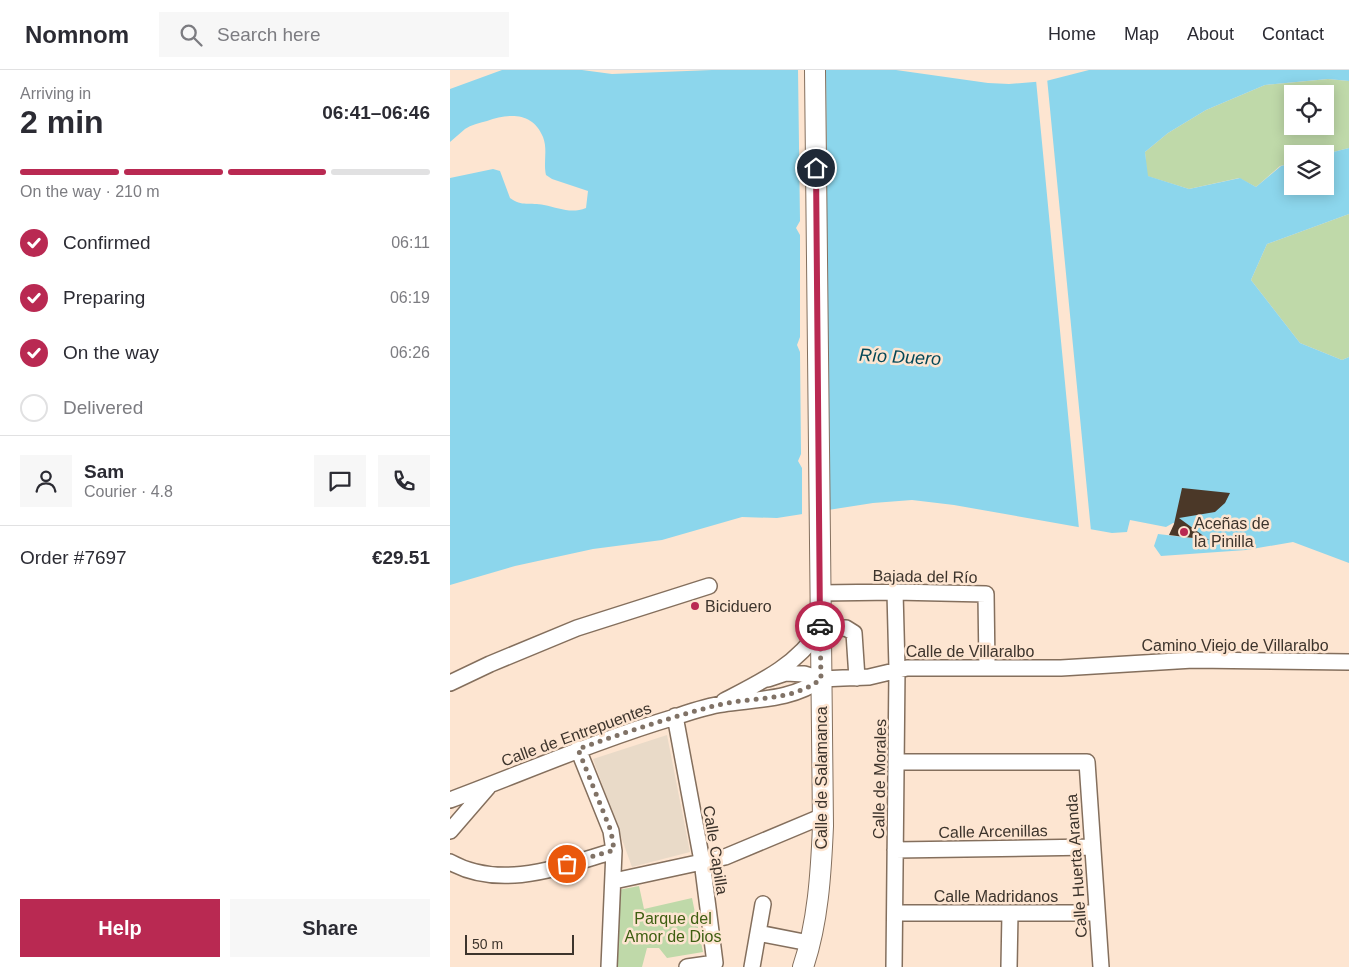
<!DOCTYPE html>
<meta charset="utf-8">
<style>
:root{--surface:#fff;--page:#f7f7f7;--text:#2b2b33;--muted:#7c7c81;--line:#e1e1e2;--accent:#b92952}
body{margin:0;font-family:Arial,sans-serif;background:var(--page);color:var(--text);height:100vh;display:flex;flex-direction:column;font-size:19px;white-space:nowrap}
*{box-sizing:border-box;margin:0}
p{font-size:16px;color:var(--muted)}
.icon{flex:none;width:28px;height:28px;fill:none;stroke:currentColor;stroke-width:2;stroke-linecap:round;stroke-linejoin:round}
.map{position:relative;flex:1;overflow:hidden}
.sheet{display:flex;flex-direction:column;background:var(--surface);width:450px}
.sheet>*{flex:none}
.tools{position:absolute;left:834px;top:15px;display:grid;gap:10px}
.tools a{display:grid;place-items:center;width:50px;height:50px;border-radius:0px;background:var(--surface);box-shadow:0 2px 12px #0003;font-size:25px}
.scale{position:absolute;left:15px;bottom:12px;width:109px;box-sizing:border-box;padding-left:5px;border:2px solid #3d342c;border-top:0;font-size:14px;line-height:18px;white-space:nowrap;color:#3d342c;-webkit-text-stroke:4px #fde5d1;paint-order:stroke}
.pin{position:absolute;display:grid;place-items:center;width:42px;height:42px;color:#fff;margin:-21px;border:2px solid #fff;border-radius:50%;box-shadow:0 1px 5px #0007}
.courier{position:absolute;display:grid;place-items:center;width:50px;height:50px;margin:-25px;border:4px solid #b92952;border-radius:50%;background:#fff;color:#222;box-shadow:0 1px 6px #0007}
.overview em{font-style:normal;font-weight:600}
.overview div{display:flex;flex-direction:column-reverse}
.overview{display:flex;align-items:center;justify-content:space-between;height:85px;padding:0 20px}
h1{font-size:32px;font-weight:600;line-height:38px}
.bar{display:grid;grid-template-columns:repeat(4,1fr);gap:8px 5px;align-content:center;height:60px;padding:0 20px}
.bar i{height:6px;border-radius:4px;background:var(--line)}
.bar .selected{background:var(--accent)}
.bar p{grid-column:span 4}
.line{display:flex;align-items:center;gap:12px;padding:0 20px;border-top:1px solid var(--line)}
.line div{flex:1}
.round{display:grid;place-items:center;flex:none;width:52px;height:52px;border-radius:0px;background:var(--page)}
ol{padding:0 20px;list-style:none}
li{display:flex;align-items:center;gap:15px;height:55px}
li p{margin-inline-start:auto}
li .icon{padding:5px;border-radius:50%;background:var(--accent);color:#fff;stroke-width:4}
li:last-child{color:var(--muted)}
li i{width:28px;height:28px;border:2px solid var(--line);border-radius:50%}
.action{display:flex;gap:10px;margin-top:auto;padding:10px 20px}
.action a{flex:1;height:58px;border-radius:0px;background:var(--accent);color:#fff;font-size:20px;font-weight:600;line-height:58px;text-align:center}
.action a+a{background:var(--page);color:var(--text)}
header{display:flex;align-items:center;gap:30px;box-sizing:border-box;height:70px;padding:0 25px;background:var(--surface);border-bottom:1px solid var(--line)}
header strong{font-size:24px}
nav{display:flex;gap:28px;margin-inline-start:auto;font-size:18px}
.search{width:350px;height:45px;background:var(--page);display:flex;align-items:center;gap:12px;box-sizing:border-box;padding:0 18px;border-radius:0px;color:var(--muted);font-size:19px}
main{display:flex;flex:1;min-height:0}
.map>svg:first-child{display:block}
.education{fill:#e9dac8}
.green{fill:#bfd9a9;fill-rule:evenodd}
.water{fill:#8cd6ec}
.pier{fill:#fde5d1}
.building{fill:#4b3828}
.lines{fill:none;stroke-linecap:round;stroke-linejoin:round}
.minor-casing{stroke:#846f5d;stroke-width:18}
.major-casing{stroke:#846f5d;stroke-width:22}
.minor{stroke:#fff;stroke-width:15}
.major{stroke:#fff;stroke-width:20}
.done{stroke:#807266;stroke-width:5;stroke-dasharray:0 9}
.route{stroke:#b92952;stroke-width:6}
.poi-dot{fill:#b92952;stroke:#fde5d1;stroke-width:2}
.labels{text-anchor:middle;stroke-width:5;stroke-linejoin:round;paint-order:stroke}
.poi-label{font-size:16px;fill:#3d342c;stroke:#fde5d1;text-anchor:start}
.street-label{font-size:16px;fill:#3d342c;stroke:#fde5d1}
.park-label{font-size:16px;fill:#3e5e11;stroke:#fde5d1}
.water-label{font-size:18px;font-style:italic;fill:#034757;stroke:#fde5d1}
</style>
<header>
<strong>Nomnom</strong>
<div class="search"><svg class="icon" aria-label="search" viewBox="0 0 24 24"><circle cx="10" cy="10" r="6"/><path d="M15 15l6 6"/></svg>Search here</div>
<nav><a>Home</a><a>Map</a><a>About</a><a>Contact</a></nav>
</header>
<main>
<section class="sheet">
<div class="overview"><div><h1>2 min</h1><p>Arriving in</p></div><em>06:41–06:46</em></div>
<div class="bar"><i class="selected"></i><i class="selected"></i><i class="selected"></i><i></i><p>On the way · 210 m</p></div>
<ol>
<li><svg class="icon" aria-label="check" viewBox="0 0 24 24"><path d="M5 12l5 5 9-10"/></svg>Confirmed<p>06:11</p></li>
<li><svg class="icon" aria-label="check" viewBox="0 0 24 24"><path d="M5 12l5 5 9-10"/></svg>Preparing<p>06:19</p></li>
<li><svg class="icon" aria-label="check" viewBox="0 0 24 24"><path d="M5 12l5 5 9-10"/></svg>On the way<p>06:26</p></li>
<li><i></i>Delivered</li>
</ol>
<div class="line" style="height:90px"><a class="round"><svg class="icon" aria-label="person" viewBox="0 0 24 24"><circle cx="12" cy="8" r="4"/><path d="M4 21q1-7 8-7t8 7"/></svg></a><div><b>Sam</b><p>Courier · 4.8</p></div><a class="round"><svg class="icon" aria-label="chat" viewBox="0 0 24 24"><path d="M4 5h16v11H9l-5 4z"/></svg></a><a class="round"><svg class="icon" aria-label="phone" viewBox="0 0 24 24"><path d="M5 4h4l2 5-3 2q2 4 5 5l2-3 5 2v4C11 20 4 13 5 4z"/></svg></a></div>
<div class="line" style="height:65px"><div>Order #7697</div><b>€29.51</b></div>
<div class="action"><a>Help</a><a>Share</a></div>
</section>
<div class="map">
<svg width="899" height="897" viewBox="0 0 899 897">
<rect width="100%" height="100%" fill="#fde5d1"/>
<path class="education" d="M 217,665 L 240,782 L 182,797 L 143,689 Z"/>
<path class="green" d="M 878,9 L 899,11 L 899,78 L 875,84 L 842,84 L 842,93 L 830,96 L 806,117 L 789,108 L 739,119 L 697,106 L 695,82 L 718,63 L 756,40 L 815,15 ZM 842,24 L 875,24 L 875,56 L 842,56 Z
M 899,144 L 899,287 L 892,290 L 850,273 L 801,210 L 817,174 Z
M 189,816 L 194,839 L 242,828 L 253,882 L 217,888 L 209,878 L 197,878 L 192,897 L 168,897 L 168,820 Z"/>
<path class="water" d="M 52,0 L 132,0 L 162,4 L 262,0 L 446,0 L 538,13 L 559,14 L 596,11 L 639,0 L 899,0 L 899,11 L 878,9 L 815,15 L 756,40 L 718,63 L 695,82 L 698,106 L 739,119 L 790,108 L 806,117 L 831,96 L 842,93 L 842,116 L 875,116 L 875,84 L 899,78 L 899,144 L 817,174 L 801,210 L 850,273 L 892,290 L 899,287 L 899,493 L 843,472 L 796,480 L 711,486 L 704,476 L 708,464 L 742,468 L 739,456 L 723,453 L 716,457 L 680,450 L 677,462 L 662,463 L 504,435 L 462,430 L 423,433 L 327,448 L 292,447 L 212,470 L 143,479 L 65,496 L 0,515 L 0,108 L 43,99 L 50,101 L 60,128 C 72,137 80,132 94,135 C 109,138 121,144 136,138 L 138,121 L 102,109 L 96,105 C 93,92 98,80 93,67 C 83,42 59,43 37,51 C 29,53 21,55 15,59 C 10,63 5,68 0,72 L 0,19 Z"/>
<path class="pier" d="M 348,0 L 376,0 L 379,442 L 352,446 L 352,398 L 348,391 L 351,384 L 350,282 L 347,275 L 350,267 L 350,165 L 346,158 L 350,151 Z
M 597,8 L 641,461 L 629,459 L 586,10 Z"/>
<path class="building" d="M 732,418 L 780,423 L 775,433 L 765,442 L 729,448 L 759,470 L 719,465 L 724,454 Z"/>
<g class="lines">
<g class="minor-casing">
<path id="minor" d="M 370,523 L 445,522 L 536,524 L 537,598
M 318,609 L 336,603 L 354,604 L 371,609 L 393,608 L 419,607 L 457,598 L 611,598 L 743,590 L 899,592
M 0,613 L 40,594 L 127,558 L 259,516
M 274,631 C 311,612 347,595 370,559 L 396,558 L 404,563 L 407,608
M 225,646 L 252,791 L 265,893 L 237,897
M 128,679 L 161,761 L 164,781 L 159,897
M 446,692 L 637,692 L 651,897
M 0,730 C 75,702 148,670 225,647 C 240,642 257,636 273,634 C 306,629 343,630 371,609
M 0,761 L 38,717
M 445,780 L 642,777
M 0,792 C 52,821 112,796 164,781
M 164,811 L 275,787 L 373,746
M 445,843 L 647,843
M 308,863 L 359,873
M 302,897 L 313,834
M 444,897 L 447,599 L 445,522
M 559,897 L 560,843"/>
</g>
<g class="major-casing">
<path id="major" d="M 353,897 C 368,853 371,803 373,756 L 365,0"/>
</g>
<use href="#minor" class="minor"/>
<use href="#major" class="major"/>
</g>
<g class="lines">
<path class="done" d="M 117,794 L 164,780 L 161,761 L 128,679 C 173,663 218,648 264,636 C 300,626 340,633 371,609 L 370,556"/>
<path class="route" d="M 366,98 L 370,556"/>
</g>
<g class="poi-dot">
<circle cx="734" cy="462" r="5"/>
<circle cx="245" cy="536" r="5"/>
</g>
<g class="labels">
<g class="poi-label">
<text x="744" y="459">Aceñas de<tspan x="744" dy="18">la Pinilla</tspan></text>
<text x="255" y="542">Biciduero</text>
</g>
<g class="street-label">
<text transform="translate(475 506) rotate(1)" y="6">Bajada del Río</text>
<text x="785" y="581">Camino Viejo de Villaralbo</text>
<text x="520" y="587">Calle de Villaralbo</text>
<text transform="translate(126 664) rotate(-20)" y="6">Calle de Entrepuentes</text>
<text transform="translate(371 708) rotate(-90)" y="6">Calle de Salamanca</text>
<text transform="translate(429 709) rotate(-89)" y="6">Calle de Morales</text>
<text transform="translate(543 761) rotate(-1)" y="6">Calle Arcenillas</text>
<text transform="translate(266 780) rotate(81)" y="6">Calle Capilla</text>
<text transform="translate(626 796) rotate(-94)" y="6">Calle Huerta Aranda</text>
<text x="546" y="832">Calle Madridanos</text>
</g>
<g class="park-label">
<text x="223" y="854">Parque del<tspan x="223" dy="18">Amor de Dios</tspan></text>
</g>
<g class="water-label">
<text transform="translate(450 287) rotate(3)" y="6">Río Duero</text>
</g>
</g>
</svg>
<div class="tools">
<a><svg class="icon" aria-label="locate" viewBox="0 0 24 24"><circle cx="12" cy="12" r="6"/><path d="M12 2v4M12 18v4M2 12h4M18 12h4"/></svg></a>
<a><svg class="icon" aria-label="layers" viewBox="0 0 24 24"><path d="M12 4l9 5-9 5-9-5zM3 14l9 5 9-5"/></svg></a>
</div>
<div class="scale">50 m</div>
<div class="pin" style="left:117px;top:794px;background:#ea580c"><svg class="icon" aria-label="bag" viewBox="0 0 24 24"><path d="M5 8h14l-1 12H6zM9 8a3 3 0 0 1 6 0"/></svg></div>
<div class="pin" style="left:366px;top:98px;background:#1f2937"><svg class="icon" aria-label="home" viewBox="0 0 24 24"><path d="M3 11l9-7 9 7M6 9v11h12V9"/></svg></div>
<div class="courier" style="left:370px;top:556px"><svg class="icon" aria-label="car" viewBox="0 0 24 24"><path d="M5 17H2v-5l4-1 3-4h7l3 4 3 1v5h-3M9 17h6M6 11h13"/><circle cx="7" cy="17" r="2"/><circle cx="17" cy="17" r="2"/></svg></div>
</div>
</main>
